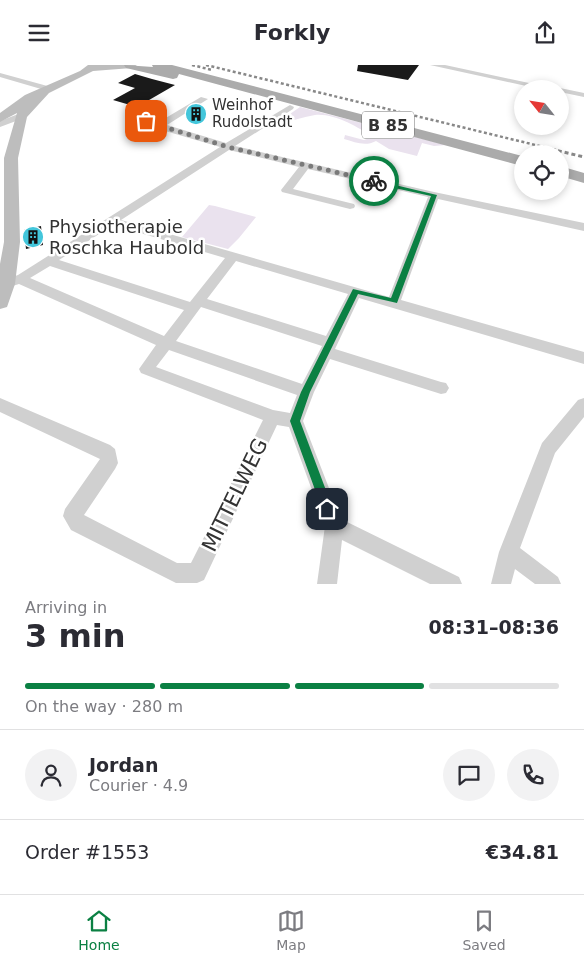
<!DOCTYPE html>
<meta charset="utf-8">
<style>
:root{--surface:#fff;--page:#f2f2f3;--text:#2b2b33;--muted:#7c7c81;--line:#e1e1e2;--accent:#0b8043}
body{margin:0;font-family:"DejaVu Sans",sans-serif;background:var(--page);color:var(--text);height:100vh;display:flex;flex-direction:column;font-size:19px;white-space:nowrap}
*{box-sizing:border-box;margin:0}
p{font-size:16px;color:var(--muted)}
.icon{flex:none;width:28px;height:28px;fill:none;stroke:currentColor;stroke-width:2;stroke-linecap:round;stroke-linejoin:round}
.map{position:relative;height:519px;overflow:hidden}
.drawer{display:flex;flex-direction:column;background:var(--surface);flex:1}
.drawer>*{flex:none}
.needle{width:32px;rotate:300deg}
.tools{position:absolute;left:514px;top:15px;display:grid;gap:10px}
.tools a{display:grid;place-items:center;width:55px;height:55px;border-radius:50%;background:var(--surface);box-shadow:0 2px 8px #0003;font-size:25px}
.pin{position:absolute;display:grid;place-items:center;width:42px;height:42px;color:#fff;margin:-21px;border-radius:10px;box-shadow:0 2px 8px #0006}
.courier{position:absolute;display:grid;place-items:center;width:50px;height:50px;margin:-25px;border:4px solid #0b8043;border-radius:50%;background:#fff;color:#222;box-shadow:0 1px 6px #0007}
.headline em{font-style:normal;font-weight:700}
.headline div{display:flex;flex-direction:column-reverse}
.headline{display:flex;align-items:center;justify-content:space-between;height:85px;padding:0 25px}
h1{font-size:32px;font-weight:700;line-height:38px}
.bar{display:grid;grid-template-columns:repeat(4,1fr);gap:8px 5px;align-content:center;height:60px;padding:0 25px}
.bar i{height:6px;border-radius:4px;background:var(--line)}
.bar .active{background:var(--accent)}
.bar p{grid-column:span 4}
.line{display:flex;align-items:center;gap:12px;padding:0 25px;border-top:1px solid var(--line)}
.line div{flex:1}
.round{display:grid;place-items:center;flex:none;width:52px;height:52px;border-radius:26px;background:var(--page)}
header{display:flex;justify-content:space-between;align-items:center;height:65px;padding:0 25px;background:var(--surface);font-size:22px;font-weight:700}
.menu{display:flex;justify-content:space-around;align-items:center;height:70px;border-top:1px solid var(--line);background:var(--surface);font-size:14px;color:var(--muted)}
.menu a{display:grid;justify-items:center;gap:2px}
.menu .active{color:var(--accent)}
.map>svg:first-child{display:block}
.green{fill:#eae2ee}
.building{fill:#1a1a1a}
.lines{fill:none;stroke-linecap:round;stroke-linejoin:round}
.street{fill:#d0d0d0;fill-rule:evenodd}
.secondary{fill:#bdbdbd;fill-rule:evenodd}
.primary{fill:#ababab;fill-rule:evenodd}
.rail-far1{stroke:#888;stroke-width:2.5;stroke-dasharray:3 2.5;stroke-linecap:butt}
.rail{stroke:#888;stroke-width:3;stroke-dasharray:4 3;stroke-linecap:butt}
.route{fill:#0b8043}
.done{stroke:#7a7a7a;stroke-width:5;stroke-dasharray:0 9}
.labels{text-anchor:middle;stroke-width:5;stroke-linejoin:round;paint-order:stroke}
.far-poi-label{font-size:15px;fill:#333;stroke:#fff;text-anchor:start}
.shield{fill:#fff;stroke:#707070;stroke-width:1}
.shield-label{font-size:16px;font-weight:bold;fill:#333}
.poi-label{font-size:18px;fill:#333;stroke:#fff;text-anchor:start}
.near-street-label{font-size:21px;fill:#333;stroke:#fff}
</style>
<header><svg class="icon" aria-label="menu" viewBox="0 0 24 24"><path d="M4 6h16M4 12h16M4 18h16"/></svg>Forkly<svg class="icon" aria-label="share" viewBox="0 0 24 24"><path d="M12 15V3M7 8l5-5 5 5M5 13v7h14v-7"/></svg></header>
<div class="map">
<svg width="584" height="519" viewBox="0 0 584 519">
<rect width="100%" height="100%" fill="#fff"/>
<path class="green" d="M 300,42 L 446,80 L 434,81 L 422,78 L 417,91 L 389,84 L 376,76 C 365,82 355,77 344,74 L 345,70 L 364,75 L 373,72 C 358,62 334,48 315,50 C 302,52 290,57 277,58 Z
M 209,140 L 215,141 L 256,152 L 239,173 L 228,184 L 182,172 Z"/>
<path class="building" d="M 358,0 L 419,0 L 408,15 L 357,6 Z
M 135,9 L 152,14 L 175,20 L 137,42 L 113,35 L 135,23 L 118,18 Z
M 41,161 L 43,180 L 26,184 L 24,165 Z"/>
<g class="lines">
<path class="street" d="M 430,0 L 445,0 L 557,24 L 540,24 Z
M 0,8 L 51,22 L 52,24 L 48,26 L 0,12 Z
M 560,23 L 584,28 L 584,32 L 560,27 L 560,24 L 557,24 Z
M 201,32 L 208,34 L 167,60 L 226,78 L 290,40 L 294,42 L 293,44 L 235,81 L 434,127 L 584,158 L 584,166 L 438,134 L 401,235 L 584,287 L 584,299 L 359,233 L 335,284 L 441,317 L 446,318 L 449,323 L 446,328 L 441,329 L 330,294 L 314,327 L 303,356 L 341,454 L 459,512 L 462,519 L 430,519 L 342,475 L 337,519 L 317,519 L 325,461 L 289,362 L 277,360 L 204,515 L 197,518 L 176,518 L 71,465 L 63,451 L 65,444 L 100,394 L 0,347 L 0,333 L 110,380 L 115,384 L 118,398 L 115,404 L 84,450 L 177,498 L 191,498 L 263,355 L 141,308 L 139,304 L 156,280 L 19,219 L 6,223 L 1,222 L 0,218 L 1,216 L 18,210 L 220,82 L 155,63 L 130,52 L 134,49 L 159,57 ZM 229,85 L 299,102 L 281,125 L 282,127 L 350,144 L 354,143 L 355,141 L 354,139 L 293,124 L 308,104 L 428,132 L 389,232 L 121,155 ZM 113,160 L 225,193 L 190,237 L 59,195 ZM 236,196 L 348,229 L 326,271 L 207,234 ZM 50,201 L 184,245 L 164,271 L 30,213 ZM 201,242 L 322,281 L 302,319 L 176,276 ZM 169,285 L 297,330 L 290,348 L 273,345 L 156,302 Z
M 21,48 L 25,51 L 24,53 L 0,62 L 0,56 Z
M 584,333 L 584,352 L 555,388 L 520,483 L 558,512 L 561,519 L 535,519 L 515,504 L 511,519 L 491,519 L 499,487 L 542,378 L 578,335 Z"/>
<path class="secondary" d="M 88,0 L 137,0 L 132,3 L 93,6 L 49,28 L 27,52 L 18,93 L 20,177 L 15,219 L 7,242 L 0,244 L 0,199 L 4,177 L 4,93 L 17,48 L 0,57 L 0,48 L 25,30 L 80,6 Z"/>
<path class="primary" d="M 124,0 L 153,2 L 152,0 L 172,0 L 522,91 L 522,101 L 179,9 L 177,13 L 173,14 L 126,3 Z
M 560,101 L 584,108 L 584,118 L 560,111 Z"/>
<path class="rail-far1" d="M 192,0 L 212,5
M 206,0 L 556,85"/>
<path class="rail" d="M 551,84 L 584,92"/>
</g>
<path class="route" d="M 374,115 L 437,130 L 397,238 L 358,229 L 310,327 L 300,356 L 333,444 L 331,447 L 327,449 L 323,447 L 322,444 L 290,356 L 301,327 L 353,224 L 391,233 L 431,131 L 372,118 Z"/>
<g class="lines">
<path class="done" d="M 146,56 L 228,82 L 374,116"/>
</g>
<defs>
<g id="building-disc" transform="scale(1.125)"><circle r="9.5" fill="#43c6db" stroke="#fff"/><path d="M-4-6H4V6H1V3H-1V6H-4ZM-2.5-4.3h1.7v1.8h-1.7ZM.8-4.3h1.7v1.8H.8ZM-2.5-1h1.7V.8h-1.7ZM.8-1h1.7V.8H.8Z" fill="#111"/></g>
</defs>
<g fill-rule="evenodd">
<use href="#building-disc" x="196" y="49"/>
<use href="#building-disc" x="33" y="172"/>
</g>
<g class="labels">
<g class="far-poi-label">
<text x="212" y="45">Weinhof<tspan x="212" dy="17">Rudolstadt</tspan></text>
</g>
<rect class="shield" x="362" y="46.5" width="52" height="27" rx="4"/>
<g class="shield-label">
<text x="388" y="66">B 85</text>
</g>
<g class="poi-label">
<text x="49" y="168">Physiotherapie<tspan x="49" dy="21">Roschka Haubold</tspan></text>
</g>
<g class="near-street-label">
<text transform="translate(235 430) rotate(-64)" y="7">MITTELWEG</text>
</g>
</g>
</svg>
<div class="tools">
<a><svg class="needle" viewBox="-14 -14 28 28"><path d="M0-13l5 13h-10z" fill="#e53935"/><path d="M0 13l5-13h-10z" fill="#7c7c81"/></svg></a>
<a><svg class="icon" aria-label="locate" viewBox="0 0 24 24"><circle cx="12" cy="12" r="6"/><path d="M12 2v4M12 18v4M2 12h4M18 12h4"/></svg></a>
</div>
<div class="pin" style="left:146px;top:56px;background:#ea580c"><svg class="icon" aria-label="bag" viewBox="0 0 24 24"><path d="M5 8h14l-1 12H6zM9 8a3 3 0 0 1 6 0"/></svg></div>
<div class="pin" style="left:327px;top:444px;background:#1f2937"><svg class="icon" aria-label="home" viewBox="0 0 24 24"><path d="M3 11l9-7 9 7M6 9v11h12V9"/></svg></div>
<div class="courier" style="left:374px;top:116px"><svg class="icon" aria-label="bike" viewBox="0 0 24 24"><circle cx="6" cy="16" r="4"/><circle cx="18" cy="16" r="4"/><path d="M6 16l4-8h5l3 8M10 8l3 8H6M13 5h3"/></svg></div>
</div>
<section class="drawer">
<div class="headline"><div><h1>3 min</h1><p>Arriving in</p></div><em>08:31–08:36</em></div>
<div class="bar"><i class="active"></i><i class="active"></i><i class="active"></i><i></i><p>On the way · 280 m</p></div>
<div class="line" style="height:90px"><a class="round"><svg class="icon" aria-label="person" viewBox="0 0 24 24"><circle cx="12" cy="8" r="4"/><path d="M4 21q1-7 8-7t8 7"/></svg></a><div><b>Jordan</b><p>Courier · 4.9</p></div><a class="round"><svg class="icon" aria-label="chat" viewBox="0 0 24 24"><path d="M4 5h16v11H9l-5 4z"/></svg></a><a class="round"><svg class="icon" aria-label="phone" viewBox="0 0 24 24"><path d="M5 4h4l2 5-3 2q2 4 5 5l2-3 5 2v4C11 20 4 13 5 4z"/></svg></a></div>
<div class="line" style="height:65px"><div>Order #1553</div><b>€34.81</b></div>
</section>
<nav class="menu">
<a class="active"><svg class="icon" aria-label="home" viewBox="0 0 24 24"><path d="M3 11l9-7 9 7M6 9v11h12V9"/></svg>Home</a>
<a><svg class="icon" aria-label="map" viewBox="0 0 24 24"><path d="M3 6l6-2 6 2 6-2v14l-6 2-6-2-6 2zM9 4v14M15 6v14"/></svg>Map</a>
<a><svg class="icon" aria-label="saved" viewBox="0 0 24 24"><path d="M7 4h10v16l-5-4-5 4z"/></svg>Saved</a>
</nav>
